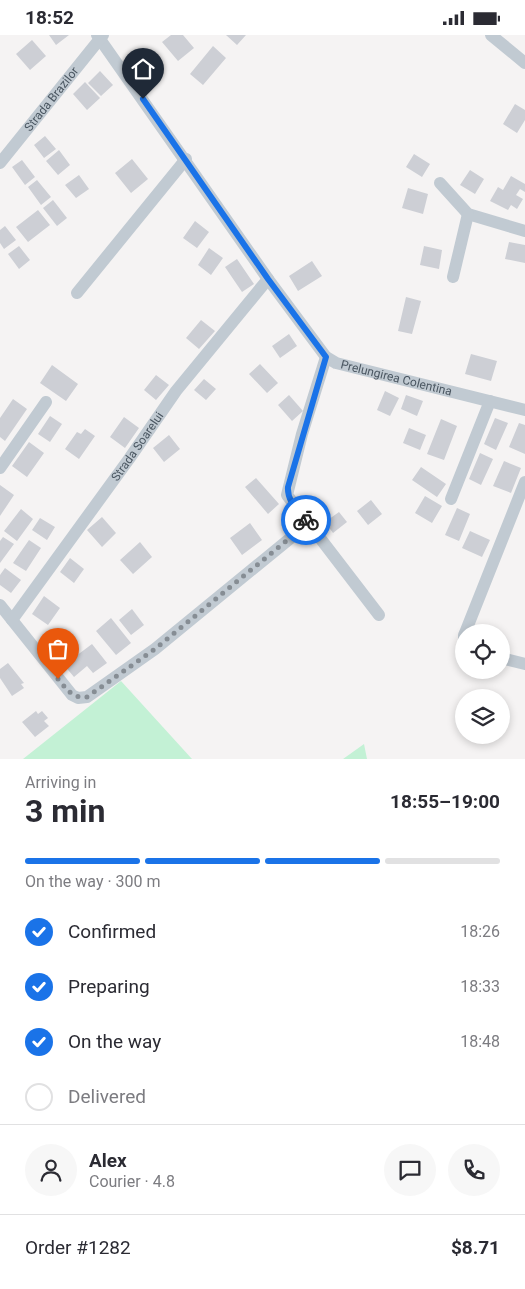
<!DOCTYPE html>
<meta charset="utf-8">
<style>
:root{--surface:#fff;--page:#f7f7f7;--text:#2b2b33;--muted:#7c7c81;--line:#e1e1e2;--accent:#1a73e8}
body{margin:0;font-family:Roboto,sans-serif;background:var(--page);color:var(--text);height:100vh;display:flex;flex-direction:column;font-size:19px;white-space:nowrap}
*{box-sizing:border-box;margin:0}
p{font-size:16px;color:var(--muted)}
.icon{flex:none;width:28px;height:28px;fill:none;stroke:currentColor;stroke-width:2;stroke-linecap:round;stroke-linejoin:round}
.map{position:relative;height:724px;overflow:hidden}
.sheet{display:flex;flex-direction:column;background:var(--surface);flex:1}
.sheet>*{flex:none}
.fabs{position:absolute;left:455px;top:589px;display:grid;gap:10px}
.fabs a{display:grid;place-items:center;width:55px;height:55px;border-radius:50%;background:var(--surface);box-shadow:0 2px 8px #0003;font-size:25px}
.pin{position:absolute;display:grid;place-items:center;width:42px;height:42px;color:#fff;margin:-51px -21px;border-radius:50% 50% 50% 0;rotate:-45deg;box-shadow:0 0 5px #0007}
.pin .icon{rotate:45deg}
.courier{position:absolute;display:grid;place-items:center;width:50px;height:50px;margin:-25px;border:4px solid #1a73e8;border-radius:50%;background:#fff;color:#222;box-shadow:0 1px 6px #0007}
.summary em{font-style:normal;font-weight:700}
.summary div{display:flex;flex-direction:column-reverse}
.summary{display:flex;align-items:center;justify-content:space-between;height:85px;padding:0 25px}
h1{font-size:32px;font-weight:700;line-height:38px}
.bar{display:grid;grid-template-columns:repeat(4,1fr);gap:8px 5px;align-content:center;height:60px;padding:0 25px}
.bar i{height:6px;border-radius:4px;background:var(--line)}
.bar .selected{background:var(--accent)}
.bar p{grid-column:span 4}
.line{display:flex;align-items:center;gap:12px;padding:0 25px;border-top:1px solid var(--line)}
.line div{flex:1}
.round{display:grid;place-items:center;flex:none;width:52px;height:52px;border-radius:26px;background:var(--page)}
ol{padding:0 25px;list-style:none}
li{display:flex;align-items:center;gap:15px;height:55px}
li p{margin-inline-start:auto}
li .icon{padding:5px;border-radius:50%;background:var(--accent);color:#fff;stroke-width:4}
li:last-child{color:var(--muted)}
li i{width:28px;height:28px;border:2px solid var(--line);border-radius:50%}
.status{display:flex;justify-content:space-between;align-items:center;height:35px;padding:0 25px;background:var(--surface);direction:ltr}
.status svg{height:14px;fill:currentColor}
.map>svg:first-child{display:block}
.green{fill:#c3f1d5}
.building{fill:#cdcfd5}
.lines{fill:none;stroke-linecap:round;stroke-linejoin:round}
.minor{stroke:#c1cad2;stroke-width:12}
.done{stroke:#868d94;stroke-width:5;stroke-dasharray:0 9}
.route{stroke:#1a73e8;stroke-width:6}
.labels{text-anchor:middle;stroke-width:4;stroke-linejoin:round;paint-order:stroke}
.street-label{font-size:12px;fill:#4a5661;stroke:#fff}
</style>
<div class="status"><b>18:52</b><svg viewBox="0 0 49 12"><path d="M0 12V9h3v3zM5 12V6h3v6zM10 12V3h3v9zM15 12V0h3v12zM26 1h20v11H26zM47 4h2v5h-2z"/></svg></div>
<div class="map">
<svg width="525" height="724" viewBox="0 0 525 724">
<rect width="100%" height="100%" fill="#f5f3f3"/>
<path class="green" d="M 121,646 L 192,724 L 23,724 Z
M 364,709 L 367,724 L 343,724 Z"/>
<path class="building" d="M 49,0 L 69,0 L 56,10 Z
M 171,0 L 183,0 L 194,13 L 178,26 L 162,7 Z
M 226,0 L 246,0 L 237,10 Z
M 32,5 L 46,21 L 30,35 L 16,19 Z
M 213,11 L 226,23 L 203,50 L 190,39 Z
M 100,36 L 113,50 L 101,61 L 88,48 Z
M 85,47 L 100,63 L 87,75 L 73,59 Z
M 515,69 L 525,75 L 525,85 L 517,98 L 503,89 Z
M 45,101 L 56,114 L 44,123 L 34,110 Z
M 59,115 L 70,130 L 58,140 L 46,126 Z
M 414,119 L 430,129 L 422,142 L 406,132 Z
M 132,124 L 148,144 L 131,158 L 115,138 Z
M 22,125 L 35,142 L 25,150 L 12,132 Z
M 470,135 L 484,144 L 475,159 L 460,150 Z
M 79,140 L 89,154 L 76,163 L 65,150 Z
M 511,141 L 525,149 L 525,157 L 520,154 L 516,160 L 523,164 L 517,174 L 511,170 L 508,175 L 490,166 L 498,152 L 503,155 Z
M 37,145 L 51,162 L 41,170 L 28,152 Z
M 408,153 L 428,159 L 423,179 L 402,173 Z
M 53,165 L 67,183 L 57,191 L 43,173 Z
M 38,175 L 50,190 L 28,207 L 16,192 Z
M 195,186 L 209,197 L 197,213 L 183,203 Z
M 5,191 L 16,205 L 4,214 L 0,208 L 0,195 Z
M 509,207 L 525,210 L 525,228 L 505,224 Z
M 19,211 L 30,225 L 19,234 L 8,219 Z
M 424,211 L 442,215 L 439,234 L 420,230 Z
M 209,213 L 223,223 L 211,240 L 198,230 Z
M 237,224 L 254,249 L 242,257 L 225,232 Z
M 312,226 L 322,241 L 298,256 L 289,241 Z
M 406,262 L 421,266 L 412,299 L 398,296 Z
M 201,285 L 215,296 L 199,314 L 186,303 Z
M 289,299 L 297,311 L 280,323 L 272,311 Z
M 471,319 L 497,326 L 491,346 L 465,339 Z
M 260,329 L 278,348 L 267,358 L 249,339 Z
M 52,330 L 78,349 L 66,366 L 40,348 Z
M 156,340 L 169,350 L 156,365 L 144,355 Z
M 204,344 L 216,354 L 206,365 L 194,355 Z
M 385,356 L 399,363 L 390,381 L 377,375 Z
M 289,360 L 303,376 L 292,386 L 278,370 Z
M 406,360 L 423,366 L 417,381 L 401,374 Z
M 13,364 L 27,374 L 5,406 L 0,402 L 0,383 Z
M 50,381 L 62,389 L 50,407 L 38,399 Z
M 124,382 L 139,393 L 125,413 L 110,402 Z
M 495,383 L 508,388 L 496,415 L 484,409 Z
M 441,384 L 457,391 L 444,425 L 427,419 Z
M 519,388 L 525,390 L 525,419 L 509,412 Z
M 409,393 L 426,400 L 420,415 L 403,408 Z
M 85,394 L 95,401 L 79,424 L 65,414 L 77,397 L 81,399 Z
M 169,400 L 180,414 L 164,427 L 153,413 Z
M 29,407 L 44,418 L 27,442 L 12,431 Z
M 480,418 L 493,424 L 481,450 L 469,444 Z
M 504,426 L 521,433 L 511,458 L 493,451 Z
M 421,432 L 446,449 L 437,462 L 412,445 Z
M 256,443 L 279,469 L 268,479 L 245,452 Z
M 0,450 L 14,460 L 0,481 Z
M 425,461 L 442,471 L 432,488 L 415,478 Z
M 371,465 L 382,479 L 368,490 L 357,476 Z
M 457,473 L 470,479 L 459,506 L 445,500 Z
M 21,474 L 33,484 L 17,506 L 4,496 Z
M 339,477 L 347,487 L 333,498 L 325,487 Z
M 102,482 L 116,498 L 102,512 L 87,495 Z
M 40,483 L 55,492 L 47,505 L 32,495 Z
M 250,488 L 262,505 L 242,520 L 230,503 Z
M 470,496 L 490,505 L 482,522 L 462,513 Z
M 3,502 L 14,509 L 0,528 L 0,506 Z
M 29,505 L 41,513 L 26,536 L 13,528 Z
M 140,507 L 152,522 L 133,539 L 120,525 Z
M 70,523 L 84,534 L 74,548 L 60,537 Z
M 5,533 L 21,545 L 11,558 L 0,550 L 0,540 Z
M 44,561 L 60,573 L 48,590 L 32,579 Z
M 132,574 L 144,590 L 131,600 L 119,585 Z
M 111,583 L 131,608 L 116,620 L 96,596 Z
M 92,609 L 107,628 L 93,638 L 87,631 L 74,642 L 64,630 Z
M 8,628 L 24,648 L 21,649 L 24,653 L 12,661 L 0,643 L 0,634 Z
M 36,676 L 38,679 L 42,676 L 48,683 L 44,686 L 49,691 L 35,702 L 22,687 Z"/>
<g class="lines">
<g class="minor">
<path id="s1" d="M 97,0 L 268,244 L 326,322 L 336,328 L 525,375"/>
<path d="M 491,0 L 525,28"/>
<path id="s2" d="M 0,128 L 103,0"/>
<path d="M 440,148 L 468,179 L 525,196"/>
<path d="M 453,242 L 468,179"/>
<path d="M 77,258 L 186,124"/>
<path d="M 326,322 L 302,399 L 287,460 L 379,580"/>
<path d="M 0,433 L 46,367"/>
<path d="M 451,464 L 490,366"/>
<path d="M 0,570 L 72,660 L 78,663 L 87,662 L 155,614 L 309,488"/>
<path id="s3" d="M 12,585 L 129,424 L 176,356 L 268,244"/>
<path d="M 465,598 L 525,447"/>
<path d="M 464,600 L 464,612"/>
<path d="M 501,623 L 525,629"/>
</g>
</g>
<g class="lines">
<path class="done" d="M 58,644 C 67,654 72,664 87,662 L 155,614 L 308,488 L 306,485"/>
<path class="route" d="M 143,64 L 268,244 L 326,322 L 288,452 C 287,466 297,474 306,485"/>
</g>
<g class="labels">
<g class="street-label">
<text dy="4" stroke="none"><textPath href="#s2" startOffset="82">Strada Brazilor</textPath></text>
<text dy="4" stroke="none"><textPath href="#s1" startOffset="469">Prelungirea Colentina</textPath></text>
<text dy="4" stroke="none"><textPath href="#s3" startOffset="214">Strada Soarelui</textPath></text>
</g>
</g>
</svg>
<div class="fabs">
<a><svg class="icon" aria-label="locate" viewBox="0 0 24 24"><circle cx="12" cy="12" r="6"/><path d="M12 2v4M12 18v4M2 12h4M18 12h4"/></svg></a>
<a><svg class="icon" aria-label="layers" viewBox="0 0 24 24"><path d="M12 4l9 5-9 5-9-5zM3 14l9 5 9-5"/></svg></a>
</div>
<div class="pin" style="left:58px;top:644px;background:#ea580c"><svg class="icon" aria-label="bag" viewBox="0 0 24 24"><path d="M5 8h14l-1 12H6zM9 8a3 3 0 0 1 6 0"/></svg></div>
<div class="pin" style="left:143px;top:64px;background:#1f2937"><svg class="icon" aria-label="home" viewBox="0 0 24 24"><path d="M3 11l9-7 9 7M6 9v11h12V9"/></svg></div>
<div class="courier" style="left:306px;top:485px"><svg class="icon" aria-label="bike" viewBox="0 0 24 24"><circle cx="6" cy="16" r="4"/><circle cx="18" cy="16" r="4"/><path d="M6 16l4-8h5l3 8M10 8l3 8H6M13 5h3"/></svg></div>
</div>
<section class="sheet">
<div class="summary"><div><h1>3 min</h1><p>Arriving in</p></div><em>18:55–19:00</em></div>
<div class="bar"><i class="selected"></i><i class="selected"></i><i class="selected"></i><i></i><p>On the way · 300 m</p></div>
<ol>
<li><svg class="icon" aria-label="check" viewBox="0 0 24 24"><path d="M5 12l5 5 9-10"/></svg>Confirmed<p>18:26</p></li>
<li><svg class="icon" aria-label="check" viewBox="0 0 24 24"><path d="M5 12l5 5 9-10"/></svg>Preparing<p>18:33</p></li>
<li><svg class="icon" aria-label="check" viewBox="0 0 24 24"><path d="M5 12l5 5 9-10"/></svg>On the way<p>18:48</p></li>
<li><i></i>Delivered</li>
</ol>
<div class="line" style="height:90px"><a class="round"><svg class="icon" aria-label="person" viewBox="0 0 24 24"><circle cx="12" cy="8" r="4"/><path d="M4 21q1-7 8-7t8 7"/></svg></a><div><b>Alex</b><p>Courier · 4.8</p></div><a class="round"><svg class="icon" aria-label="chat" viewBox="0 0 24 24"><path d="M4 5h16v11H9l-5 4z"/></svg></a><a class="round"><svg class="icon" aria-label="phone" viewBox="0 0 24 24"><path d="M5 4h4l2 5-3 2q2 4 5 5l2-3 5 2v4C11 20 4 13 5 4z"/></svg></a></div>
<div class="line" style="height:65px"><div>Order #1282</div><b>$8.71</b></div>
</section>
